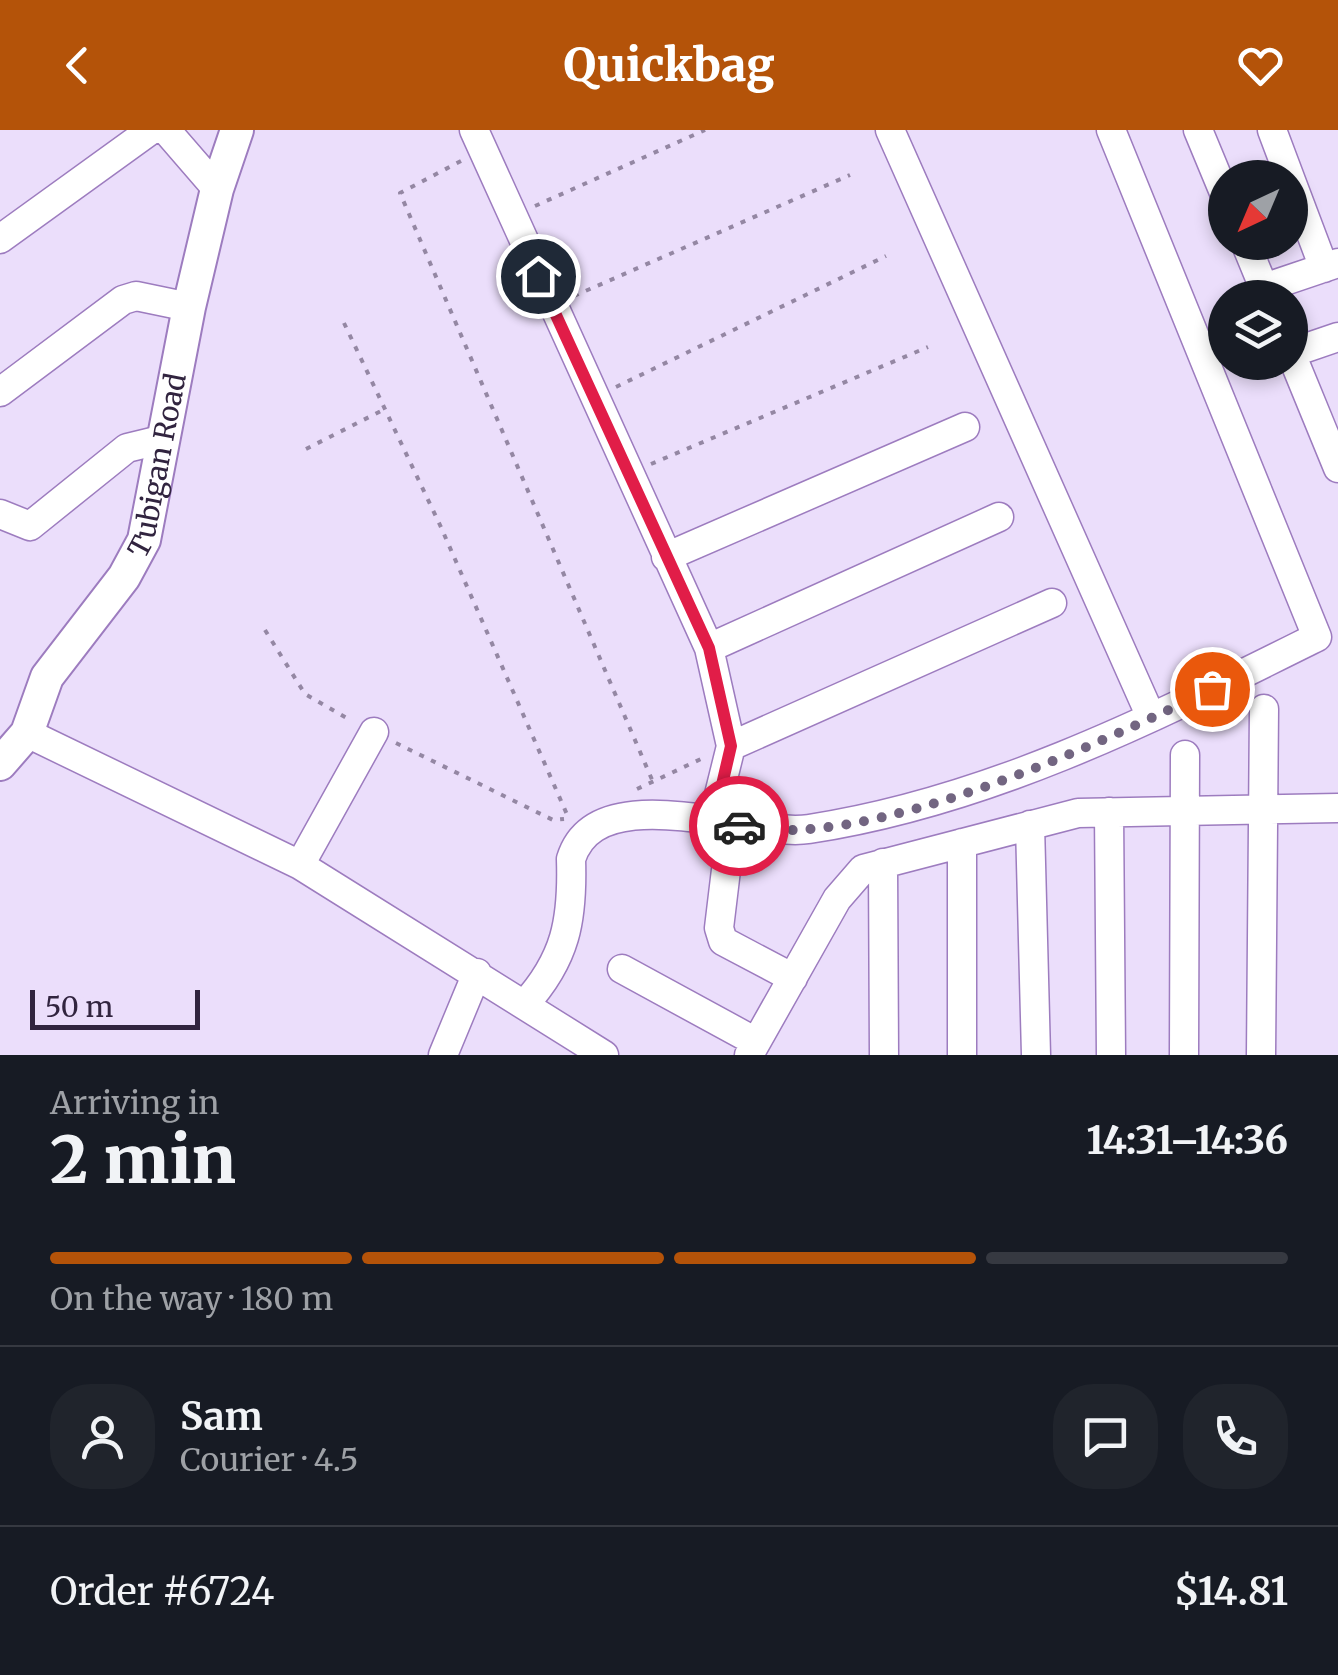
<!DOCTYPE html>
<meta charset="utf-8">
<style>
:root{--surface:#171b24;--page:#20242c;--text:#f1f3f6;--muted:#9ea1a6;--line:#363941;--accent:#b45309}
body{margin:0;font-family:Merriweather,serif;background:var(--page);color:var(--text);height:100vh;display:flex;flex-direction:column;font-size:38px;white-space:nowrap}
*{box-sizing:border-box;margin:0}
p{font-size:32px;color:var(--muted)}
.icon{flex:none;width:55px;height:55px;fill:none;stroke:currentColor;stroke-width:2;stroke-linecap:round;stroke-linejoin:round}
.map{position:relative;height:925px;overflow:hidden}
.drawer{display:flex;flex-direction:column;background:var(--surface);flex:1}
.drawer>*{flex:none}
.needle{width:65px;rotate:224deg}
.tools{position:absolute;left:1208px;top:30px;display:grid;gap:20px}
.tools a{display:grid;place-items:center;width:100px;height:100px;border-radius:50%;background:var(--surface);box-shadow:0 5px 15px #0003;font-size:50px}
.scale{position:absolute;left:30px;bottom:25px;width:170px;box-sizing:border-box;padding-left:10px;border:5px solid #31243f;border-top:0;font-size:28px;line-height:35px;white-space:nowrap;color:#31243f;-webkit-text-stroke:8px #ebdefb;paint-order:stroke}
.pin{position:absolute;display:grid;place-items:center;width:85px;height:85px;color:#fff;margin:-42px;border:5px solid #fff;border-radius:50%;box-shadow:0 2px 10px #0007}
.courier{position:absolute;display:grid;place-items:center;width:100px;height:100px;margin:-50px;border:8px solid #e11d48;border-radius:50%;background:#fff;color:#222;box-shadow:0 2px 12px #0007}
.summary em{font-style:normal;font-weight:800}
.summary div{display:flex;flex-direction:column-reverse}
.summary{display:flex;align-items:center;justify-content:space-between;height:170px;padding:0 50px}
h1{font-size:65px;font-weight:800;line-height:75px}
.bar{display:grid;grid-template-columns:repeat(4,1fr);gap:15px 10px;align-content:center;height:120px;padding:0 50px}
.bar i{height:12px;border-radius:8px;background:var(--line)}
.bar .active{background:var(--accent)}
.bar p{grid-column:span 4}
.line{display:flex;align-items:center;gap:25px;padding:0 50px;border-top:2px solid var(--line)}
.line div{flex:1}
.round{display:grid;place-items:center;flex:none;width:105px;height:105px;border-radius:40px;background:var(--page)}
header{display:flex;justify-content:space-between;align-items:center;height:130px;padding:0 50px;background:var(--accent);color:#fff;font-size:45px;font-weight:800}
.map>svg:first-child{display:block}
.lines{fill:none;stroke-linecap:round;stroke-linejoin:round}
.minor-casing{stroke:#9d7cbf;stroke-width:31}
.tertiary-casing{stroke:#9d7cbf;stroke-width:36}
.path{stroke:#9487a3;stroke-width:4;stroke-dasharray:5 8;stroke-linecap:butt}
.minor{stroke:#fff;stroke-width:28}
.tertiary{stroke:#fff;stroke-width:32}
.done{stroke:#726581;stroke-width:10;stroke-dasharray:0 18}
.route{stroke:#e11d48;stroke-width:12}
.labels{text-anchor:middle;stroke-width:10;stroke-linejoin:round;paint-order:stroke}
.street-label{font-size:28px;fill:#31243f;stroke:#ebdefb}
</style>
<header><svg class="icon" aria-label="back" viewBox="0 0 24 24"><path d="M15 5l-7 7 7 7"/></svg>Quickbag<svg class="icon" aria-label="heart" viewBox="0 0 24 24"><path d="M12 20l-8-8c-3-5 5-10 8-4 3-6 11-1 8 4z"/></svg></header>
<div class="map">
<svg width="1338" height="925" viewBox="0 0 1338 925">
<rect width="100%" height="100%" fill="#ebdefb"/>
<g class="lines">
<g class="minor-casing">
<path id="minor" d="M 166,0 L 217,59
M 474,0 L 709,518 L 731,616 L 713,689
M 890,0 L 1151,587
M 1198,0 L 1225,65
M 1272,0 L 1290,48
M 1290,48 L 1324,138
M 0,109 L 151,0
M 1245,112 L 1268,168
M 1264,158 L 1338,133
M 1290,221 L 1338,338
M 1291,223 L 1338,207
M 0,262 L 123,170 L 136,166 L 189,177
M 0,384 L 30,396 L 127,318 L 164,309
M 666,427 L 965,297
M 709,518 L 999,387
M 27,603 L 300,735 L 604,925
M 731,616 L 1052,473
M 1109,682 L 1111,925
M 1030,695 L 1036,925
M 883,733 L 884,925
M 300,735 L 374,602
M 726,740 L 719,798 L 723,811 L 793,848
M 622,839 L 756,912
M 524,875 C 566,829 573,790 571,729 C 597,645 750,708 809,699 C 991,671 1154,588 1317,507 L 1111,0
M 443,925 L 477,843
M 749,925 L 837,769 L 863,739 L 1078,683 L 1338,678
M 962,925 L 962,713
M 1184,925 L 1185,625
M 1261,925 L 1264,579"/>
</g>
<g class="tertiary-casing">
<g id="tertiary">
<path id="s1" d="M 0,634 L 27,603 L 47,547 L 124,447 L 144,410 L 189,177 L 217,59 L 237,0"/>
</g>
</g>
<path class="path" d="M 461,31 L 400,63 L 653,652
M 535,76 L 705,0
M 574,166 L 850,45
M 344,193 L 440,395 L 569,689
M 616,257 L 886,126
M 306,319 L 385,279
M 651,334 L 928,217
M 265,500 L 305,564 L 352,591
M 396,613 L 553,690 L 564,689
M 637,659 L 701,629"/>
<use href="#minor" class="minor"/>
<use href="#tertiary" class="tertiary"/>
</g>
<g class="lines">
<path class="done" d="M 739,696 C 864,723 1098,615 1212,559"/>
<path class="route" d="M 538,146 L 709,518 L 731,616 L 714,689 L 739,696"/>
</g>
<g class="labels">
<g class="street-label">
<text dy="10" stroke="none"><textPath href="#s1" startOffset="345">Tubigan Road</textPath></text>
</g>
</g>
</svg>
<div class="tools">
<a><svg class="needle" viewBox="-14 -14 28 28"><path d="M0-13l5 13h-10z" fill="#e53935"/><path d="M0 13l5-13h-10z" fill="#9ea1a6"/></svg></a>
<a><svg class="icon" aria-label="layers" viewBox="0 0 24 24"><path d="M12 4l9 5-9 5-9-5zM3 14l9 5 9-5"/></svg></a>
</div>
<div class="scale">50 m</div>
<div class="pin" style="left:1212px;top:559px;background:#ea580c"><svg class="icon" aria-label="bag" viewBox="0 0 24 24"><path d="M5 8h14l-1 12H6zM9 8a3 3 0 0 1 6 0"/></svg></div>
<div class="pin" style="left:538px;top:146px;background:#1f2937"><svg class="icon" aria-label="home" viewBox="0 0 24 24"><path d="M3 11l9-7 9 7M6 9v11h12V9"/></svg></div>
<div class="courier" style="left:739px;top:696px"><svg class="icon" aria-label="car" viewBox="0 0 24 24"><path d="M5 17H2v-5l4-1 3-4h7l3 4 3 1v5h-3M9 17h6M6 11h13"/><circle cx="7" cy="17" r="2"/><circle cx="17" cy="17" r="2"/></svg></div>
</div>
<section class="drawer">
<div class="summary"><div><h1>2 min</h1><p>Arriving in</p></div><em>14:31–14:36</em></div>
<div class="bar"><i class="active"></i><i class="active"></i><i class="active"></i><i></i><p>On the way · 180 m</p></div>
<div class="line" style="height:180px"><a class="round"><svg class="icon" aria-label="person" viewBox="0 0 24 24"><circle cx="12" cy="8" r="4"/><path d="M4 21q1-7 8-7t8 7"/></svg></a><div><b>Sam</b><p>Courier · 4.5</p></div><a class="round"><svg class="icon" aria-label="chat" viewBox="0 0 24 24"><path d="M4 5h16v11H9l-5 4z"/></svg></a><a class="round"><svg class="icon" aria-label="phone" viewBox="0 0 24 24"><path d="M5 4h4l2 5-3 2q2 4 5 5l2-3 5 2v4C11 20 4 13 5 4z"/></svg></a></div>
<div class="line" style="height:130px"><div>Order #6724</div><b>$14.81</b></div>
</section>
